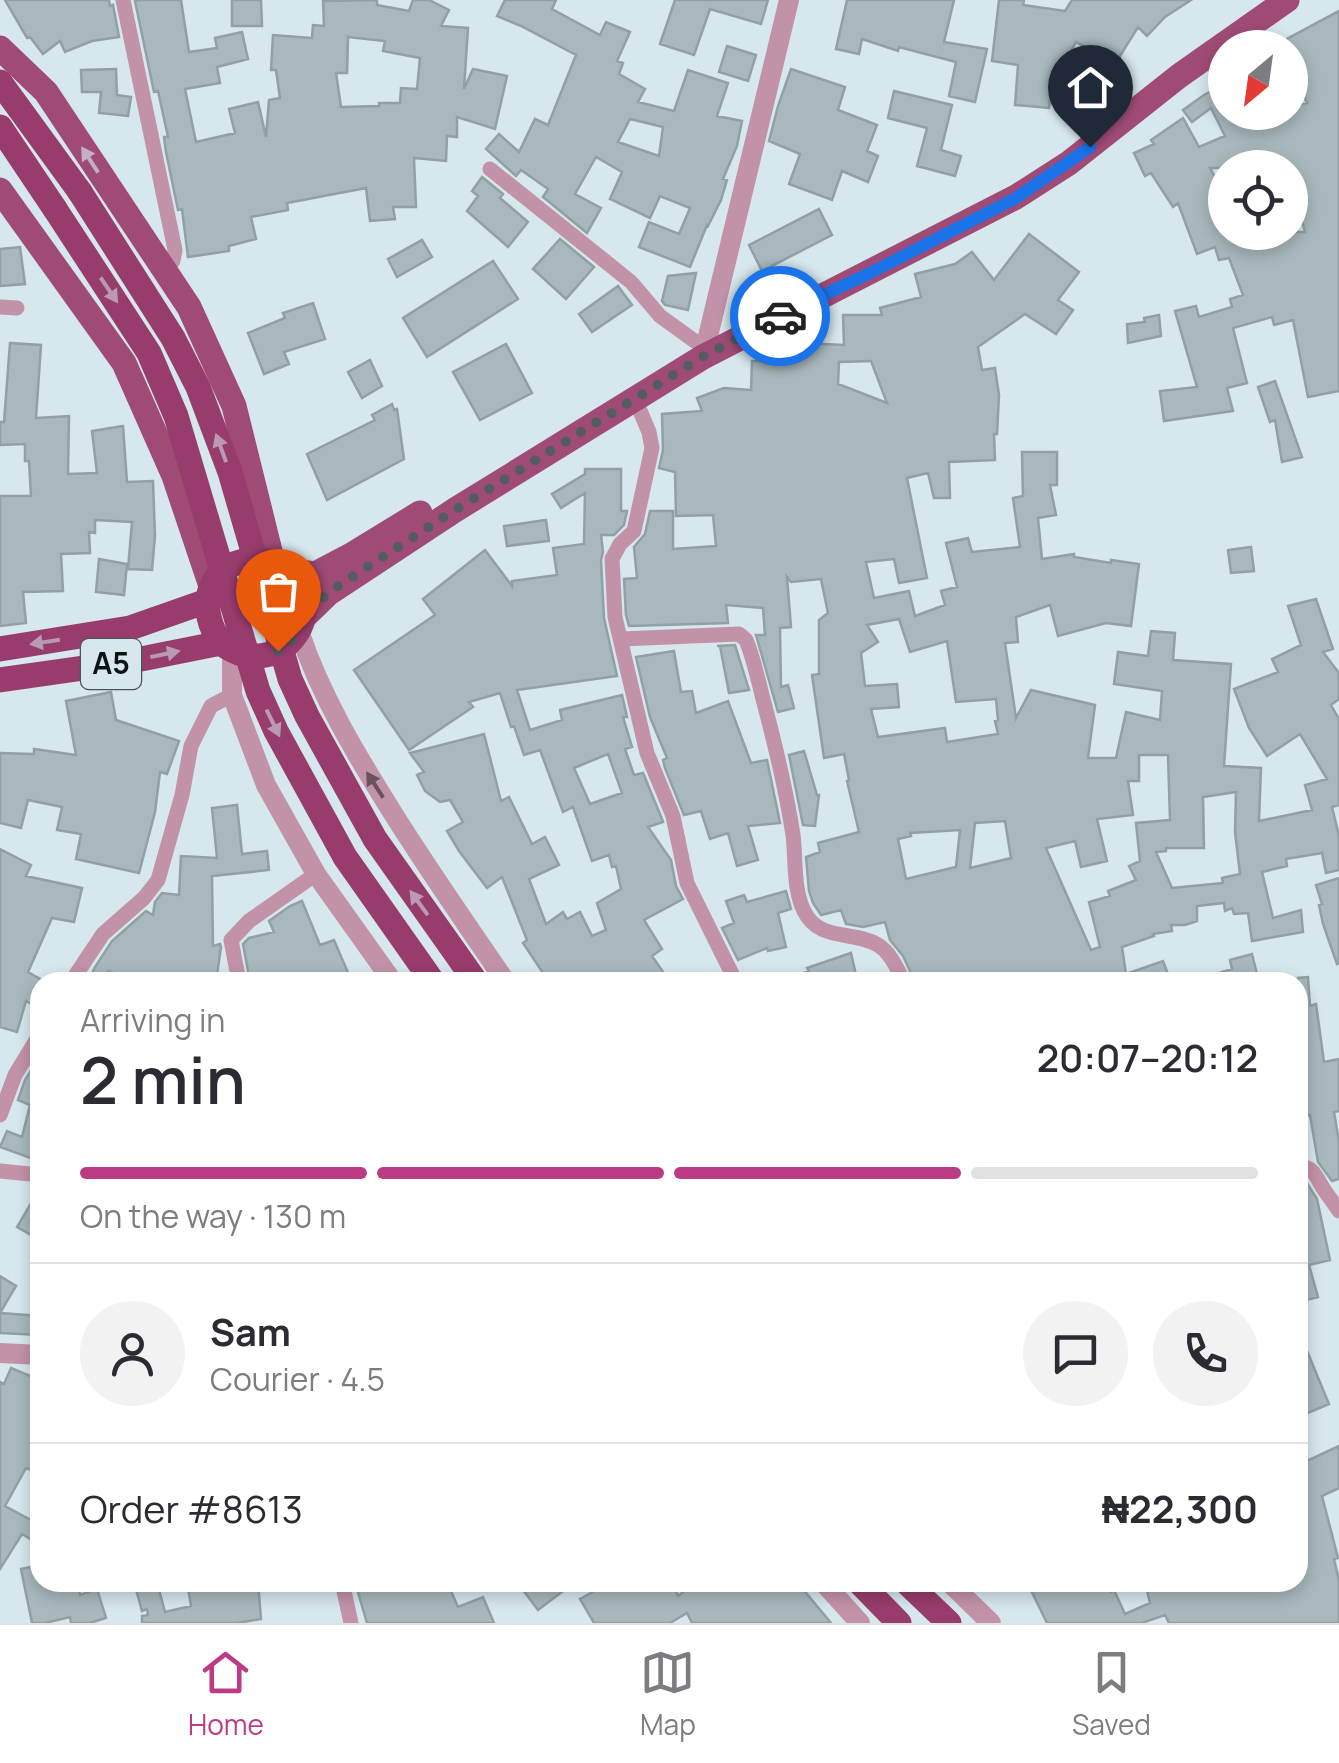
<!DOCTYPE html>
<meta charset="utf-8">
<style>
:root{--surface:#fff;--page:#f2f2f3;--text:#2b2b33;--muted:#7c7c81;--line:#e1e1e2;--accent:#bd3b84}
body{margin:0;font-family:Manrope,sans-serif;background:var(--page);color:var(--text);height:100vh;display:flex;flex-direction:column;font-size:38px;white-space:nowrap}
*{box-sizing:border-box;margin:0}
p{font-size:32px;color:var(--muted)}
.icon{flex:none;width:55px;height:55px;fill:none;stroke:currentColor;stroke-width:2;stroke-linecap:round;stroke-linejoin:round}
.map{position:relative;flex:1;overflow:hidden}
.side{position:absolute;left:30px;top:972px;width:1278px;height:620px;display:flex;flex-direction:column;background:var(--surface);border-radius:30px;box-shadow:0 5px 15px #0003}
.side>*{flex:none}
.needle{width:65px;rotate:209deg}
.controls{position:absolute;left:1208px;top:30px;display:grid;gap:20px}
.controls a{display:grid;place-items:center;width:100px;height:100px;border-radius:50%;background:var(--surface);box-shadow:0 5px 15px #0003;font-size:50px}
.pin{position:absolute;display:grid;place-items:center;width:85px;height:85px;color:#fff;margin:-102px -42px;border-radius:50% 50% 50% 0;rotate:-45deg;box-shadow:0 0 10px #0007}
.pin .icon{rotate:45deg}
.courier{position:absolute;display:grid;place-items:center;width:100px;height:100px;margin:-50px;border:8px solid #1a73e8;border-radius:50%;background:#fff;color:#222;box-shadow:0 2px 12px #0007}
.summary em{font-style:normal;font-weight:600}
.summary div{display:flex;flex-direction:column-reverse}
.summary{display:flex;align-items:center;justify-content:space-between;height:170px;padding:0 50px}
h1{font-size:65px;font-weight:600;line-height:75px}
.bar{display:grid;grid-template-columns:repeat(4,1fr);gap:15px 10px;align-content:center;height:120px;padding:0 50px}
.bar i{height:12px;border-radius:8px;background:var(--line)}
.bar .selected{background:var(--accent)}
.bar p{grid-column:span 4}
.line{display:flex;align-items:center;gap:25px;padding:0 50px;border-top:2px solid var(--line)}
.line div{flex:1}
.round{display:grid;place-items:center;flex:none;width:105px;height:105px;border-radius:52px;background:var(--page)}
.tab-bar{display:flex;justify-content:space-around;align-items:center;height:140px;border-top:2px solid var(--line);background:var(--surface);font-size:28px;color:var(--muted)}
.tab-bar a{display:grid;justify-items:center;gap:5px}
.tab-bar .selected{color:var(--accent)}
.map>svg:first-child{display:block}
.building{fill:#a8b8bd;stroke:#90a0a5;stroke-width:2.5;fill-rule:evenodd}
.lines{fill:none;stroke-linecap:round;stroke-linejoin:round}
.minor{stroke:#c292a8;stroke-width:15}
.tertiary{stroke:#c292a8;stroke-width:20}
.primary{stroke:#9f4b76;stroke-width:25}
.trunk{stroke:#983c6d;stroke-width:25}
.trunk-bridge{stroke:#983c6d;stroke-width:25}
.oneway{fill:#c3b0c3}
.oneway2{fill:#ba9ab3}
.oneway3{fill:#68525e}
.done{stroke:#535d61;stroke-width:10;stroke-dasharray:0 18}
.route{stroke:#1a73e8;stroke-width:12}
.labels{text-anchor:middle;stroke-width:8;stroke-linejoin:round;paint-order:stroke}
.shield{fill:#d6e7ed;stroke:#495356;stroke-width:2.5}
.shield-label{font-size:30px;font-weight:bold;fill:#0d1315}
</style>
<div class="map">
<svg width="1339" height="1623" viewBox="0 0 1339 1623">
<rect width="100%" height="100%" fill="#d6e7ed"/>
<path class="building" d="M 5,0 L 109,0 L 110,6 L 113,5 L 119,37 L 92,41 L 65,52 L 60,41 L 43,54 L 30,37 L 27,38 Z
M 141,0 L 181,0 L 189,52 L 217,48 L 215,38 L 242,32 L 248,59 L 217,67 L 220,83 L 185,89 L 196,142 L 235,133 L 229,109 L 258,102 L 266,137 L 269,100 L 280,98 L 276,70 L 271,70 L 273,35 L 312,38 L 313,25 L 324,26 L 323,1 L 377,0 L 377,5 L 409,11 L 413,0 L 429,0 L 449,10 L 441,26 L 468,28 L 464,89 L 473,69 L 507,76 L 495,129 L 457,117 L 457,137 L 447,136 L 446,161 L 414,158 L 416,207 L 393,207 L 395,219 L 370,221 L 366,188 L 287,203 L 288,210 L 251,217 L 256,239 L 229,246 L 229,251 L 188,257 L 182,209 L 178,210 L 166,152 L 164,137 L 168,137 L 158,91 L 154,92 L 135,1 ZM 348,37 L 385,41 L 383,51 L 420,58 L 417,89 L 401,88 L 400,103 L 379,103 L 379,106 L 341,107 L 336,73 L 347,73 Z
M 232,0 L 261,0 L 262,26 L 232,26 Z
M 505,0 L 556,0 L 552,9 L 600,35 L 606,22 L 630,32 L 617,61 L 623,63 L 619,74 L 645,89 L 638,102 L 674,111 L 688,70 L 728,83 L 717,116 L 742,121 L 737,146 L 723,179 L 727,180 L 721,200 L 708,226 L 707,225 L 690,267 L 639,247 L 649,222 L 679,234 L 690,208 L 660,196 L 650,218 L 610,199 L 622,172 L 596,157 L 575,194 L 601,208 L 587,233 L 543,197 L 548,189 L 521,170 L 516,176 L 486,149 L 499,134 L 519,152 L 535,119 L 548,125 L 576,55 L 521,26 L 497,16 ZM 630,119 L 663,127 L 659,156 L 618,142 Z
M 675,0 L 768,0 L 761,24 L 710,9 L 694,55 L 660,44 Z
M 847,0 L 954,0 L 944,42 L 987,49 L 975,102 L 949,96 L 956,62 L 899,47 L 898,51 L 862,39 L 859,54 L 836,49 Z
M 999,0 L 1024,0 L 1023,5 L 1065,11 L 1072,0 L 1191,0 L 1165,17 L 1147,36 L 1138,27 L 1115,64 L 1076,42 L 1060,70 L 1057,92 L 1051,91 L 1049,108 L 1015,105 L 1018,65 L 992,61 Z
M 1339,11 L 1339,391 L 1308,397 L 1293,320 L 1274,325 L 1272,317 L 1233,328 L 1247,383 L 1227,388 L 1233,411 L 1164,421 L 1160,391 L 1197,387 L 1175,311 L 1196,306 L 1199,317 L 1232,307 L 1230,299 L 1243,295 L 1229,258 L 1219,260 L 1215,247 L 1197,254 L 1178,203 L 1173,207 L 1151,173 L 1145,176 L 1134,153 L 1154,144 L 1151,140 L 1183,118 L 1199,147 L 1225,136 L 1211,108 L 1192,122 L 1183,110 L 1204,95 L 1225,84 L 1225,112 L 1290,112 L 1290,106 L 1307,103 L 1290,64 L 1290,48 L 1270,48 ZM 1210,168 L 1290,168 L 1291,203 L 1297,202 L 1305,232 L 1223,232 L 1209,194 L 1221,188 Z
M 727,46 L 756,55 L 748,81 L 719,72 Z
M 116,69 L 117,95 L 131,97 L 128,116 L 99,113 L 101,92 L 82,92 L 81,70 Z
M 791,69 L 845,87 L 838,110 L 877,125 L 867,151 L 878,156 L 868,182 L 842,171 L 832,200 L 789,184 L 800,154 L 769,141 L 778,106 Z
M 894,91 L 952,105 L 941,150 L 961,156 L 955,176 L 917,166 L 927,128 L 888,118 Z
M 482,177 L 503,194 L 500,198 L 528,222 L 508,247 L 467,211 L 478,196 L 472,191 Z
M 819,209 L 832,235 L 762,271 L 749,245 Z
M 1029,234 L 1079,272 L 1058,300 L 1073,310 L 1056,334 L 1025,314 L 978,347 L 982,370 L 995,368 L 999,395 L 997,434 L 994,434 L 995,460 L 949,462 L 950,498 L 934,498 L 928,473 L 907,478 L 927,578 L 899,583 L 894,559 L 866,562 L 874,598 L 909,591 L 915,616 L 945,605 L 941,591 L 957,587 L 946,543 L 968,538 L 972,552 L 1020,547 L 1013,498 L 1023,496 L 1022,452 L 1057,452 L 1057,485 L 1050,485 L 1056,515 L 1038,518 L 1042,559 L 1074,554 L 1074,557 L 1111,563 L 1111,560 L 1139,564 L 1131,626 L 1106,623 L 1058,636 L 1050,605 L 1016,617 L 1018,642 L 1005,643 L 1016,718 L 1031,690 L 1095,705 L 1088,758 L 1116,758 L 1126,712 L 1160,720 L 1162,691 L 1114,684 L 1118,652 L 1148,656 L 1151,631 L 1175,633 L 1173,660 L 1231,664 L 1224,766 L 1261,768 L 1259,821 L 1312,810 L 1305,785 L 1327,779 L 1300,734 L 1267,756 L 1249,728 L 1234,689 L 1278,672 L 1272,659 L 1301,645 L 1288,606 L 1316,599 L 1333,649 L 1323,652 L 1339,673 L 1339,699 L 1331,705 L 1339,719 L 1339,805 L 1332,807 L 1339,836 L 1339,870 L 1326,873 L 1322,853 L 1286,859 L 1287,866 L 1262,872 L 1273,918 L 1301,910 L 1303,932 L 1252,941 L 1248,913 L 1234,914 L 1232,908 L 1225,911 L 1224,903 L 1197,906 L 1197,921 L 1185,925 L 1171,925 L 1172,931 L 1153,934 L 1154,936 L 1122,947 L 1126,974 L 1163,961 L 1171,982 L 1101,982 L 1100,973 L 1074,978 L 1074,982 L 915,982 L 903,956 L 890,940 L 885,922 L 863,927 L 846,924 L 841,910 L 821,915 L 813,903 L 809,891 L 806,857 L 820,852 L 818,843 L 859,832 L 847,781 L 849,780 L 844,754 L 824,758 L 812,675 L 819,674 L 819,620 L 828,613 L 821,579 L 791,582 L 787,577 L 791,627 L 780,628 L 781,687 L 788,685 L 794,708 L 778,712 L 756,635 L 765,635 L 763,608 L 726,605 L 728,623 L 629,626 L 626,615 L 624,579 L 637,578 L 634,547 L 645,534 L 650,511 L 673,511 L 673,549 L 716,546 L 713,515 L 676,516 L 675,472 L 659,468 L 663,450 L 662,414 L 702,411 L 697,398 L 724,388 L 751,390 L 752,361 L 779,361 L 779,351 L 806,351 L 806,343 L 844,345 L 843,315 L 882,315 L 880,308 L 921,297 L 915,274 L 955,264 L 972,252 L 994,280 ZM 871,361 L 887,403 L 838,384 L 839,362 ZM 899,619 L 910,652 L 947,641 L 956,702 L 996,699 L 998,720 L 995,721 L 998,734 L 947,742 L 945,728 L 878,737 L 871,709 L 899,707 L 897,684 L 865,686 L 861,653 L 878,642 L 867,625 ZM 1139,755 L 1168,755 L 1170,820 L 1136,823 L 1140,861 L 1129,866 L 1136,880 L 1108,891 L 1110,896 L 1089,902 L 1100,947 L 1091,950 L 1046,848 L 1075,841 L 1081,867 L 1107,861 L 1097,819 L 1133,815 L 1128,781 L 1139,781 ZM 1236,792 L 1235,832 L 1240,874 L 1222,878 L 1223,883 L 1172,888 L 1156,852 L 1166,851 L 1166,848 L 1204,848 L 1203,797 ZM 1005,821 L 1011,858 L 970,868 L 975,823 ZM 960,830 L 956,867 L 906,879 L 898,839 L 911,836 L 910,833 Z
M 560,239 L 594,267 L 566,299 L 533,269 Z
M 422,240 L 432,257 L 397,277 L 388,259 Z
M 20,247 L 25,284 L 0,286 L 0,249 Z
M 493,261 L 518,299 L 427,357 L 403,318 Z
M 696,273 L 688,310 L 665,305 L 662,301 L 668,276 Z
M 618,286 L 632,305 L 592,332 L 579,314 Z
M 313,303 L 325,339 L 284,352 L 289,364 L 264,374 L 248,333 L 285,318 L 283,313 Z
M 1159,315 L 1161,336 L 1128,343 L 1127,324 L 1145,322 L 1144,318 Z
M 10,343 L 41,345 L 36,418 L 69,416 L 68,474 L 97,473 L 92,431 L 123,426 L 127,482 L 153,481 L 155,536 L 152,570 L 128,569 L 132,522 L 95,520 L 95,533 L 89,532 L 90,553 L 61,554 L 63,591 L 23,592 L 26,623 L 0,626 L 0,496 L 31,496 L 29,461 L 25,461 L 25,444 L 0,445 L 0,422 L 4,422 Z
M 506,344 L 532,393 L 480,420 L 453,372 Z
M 370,360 L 382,386 L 362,398 L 348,372 Z
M 1275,381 L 1302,457 L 1282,462 L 1275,420 L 1270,422 L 1258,387 Z
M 392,404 L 394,410 L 397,409 L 404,459 L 327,500 L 307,454 L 375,420 L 372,415 Z
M 585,469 L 621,469 L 621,511 L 627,511 L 624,525 L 614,535 L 601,535 L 603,552 L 601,560 L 604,618 L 617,676 L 517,690 L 530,730 L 562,720 L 560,710 L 622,695 L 627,717 L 623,717 L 632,747 L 625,749 L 634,775 L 643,773 L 662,819 L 663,822 L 648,827 L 671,860 L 676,886 L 683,899 L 644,920 L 662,949 L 652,956 L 670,982 L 549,982 L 523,943 L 527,940 L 502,877 L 487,888 L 459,851 L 447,831 L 463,822 L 450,800 L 440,802 L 425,791 L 417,775 L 424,772 L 410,753 L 484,734 L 501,801 L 509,797 L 532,844 L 545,837 L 559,865 L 529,879 L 546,924 L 563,912 L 567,919 L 580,912 L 592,936 L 606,930 L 597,903 L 621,889 L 616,866 L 612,867 L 609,855 L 592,861 L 573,807 L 563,812 L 540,750 L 524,755 L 514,726 L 511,727 L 500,693 L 469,702 L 473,707 L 409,750 L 354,670 L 435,615 L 423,599 L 485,550 L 512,586 L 512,581 L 557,575 L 553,548 L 584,544 L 585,493 L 561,508 L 552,494 L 585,474 ZM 608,754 L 622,793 L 590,804 L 574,768 Z
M 546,520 L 549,541 L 507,546 L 504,526 Z
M 1251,547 L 1254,571 L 1231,573 L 1228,550 Z
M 99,559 L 127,564 L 124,595 L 96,592 Z
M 735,645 L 749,690 L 729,693 L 720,646 L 717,646 Z
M 674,651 L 681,692 L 692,691 L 696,713 L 728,701 L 751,763 L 767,760 L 780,823 L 748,826 L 758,860 L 737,866 L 728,833 L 710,839 L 701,811 L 684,815 L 665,768 L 663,760 L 667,758 L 650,717 L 636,657 Z
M 111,692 L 116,720 L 179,741 L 167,774 L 160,772 L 155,812 L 139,873 L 76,859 L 81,834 L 57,830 L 62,807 L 28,800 L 21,828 L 0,823 L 0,753 L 34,754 L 34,749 L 76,755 L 66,701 Z
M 804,751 L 817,795 L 819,795 L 815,826 L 803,825 L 789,755 Z
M 237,805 L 242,854 L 267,851 L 269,870 L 212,876 L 213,946 L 220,944 L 221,947 L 216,982 L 137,982 L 108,971 L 102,982 L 88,982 L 95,967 L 112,941 L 146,911 L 153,915 L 155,902 L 162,893 L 179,895 L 181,856 L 217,858 L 212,808 Z
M 0,849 L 31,865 L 26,876 L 82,888 L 74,922 L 52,918 L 28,972 L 40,979 L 40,1009 L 26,1001 L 17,1032 L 0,1027 Z
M 1339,878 L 1339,963 L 1337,964 L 1323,924 L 1319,905 L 1322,904 L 1316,885 Z
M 786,891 L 791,909 L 778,913 L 786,947 L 768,951 L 767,948 L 738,960 L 722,928 L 734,923 L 726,901 L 744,895 L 747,902 Z
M 302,901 L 320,945 L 334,940 L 352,982 L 250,982 L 243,944 L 249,938 L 274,932 L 269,921 L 290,906 Z
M 851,953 L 856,975 L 823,982 L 783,982 L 783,980 L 809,971 L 807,968 Z
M 1252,954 L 1258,978 L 1240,982 L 1199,982 L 1199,979 L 1232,969 L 1230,960 Z
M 1308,977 L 1310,1006 L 1316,1004 L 1324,1062 L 1339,1059 L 1339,1111 L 1334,1112 L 1339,1141 L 1339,1179 L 1332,1181 L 1318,1162 L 1310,1115 L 1299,1117 L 1298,1103 L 1298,1086 L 1300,1085 L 1298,978 Z
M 40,1056 L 40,1139 L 33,1159 L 0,1147 L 7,1131 L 22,1137 L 30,1105 L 18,1100 L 25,1080 Z
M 1298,1177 L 1305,1180 L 1317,1199 L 1330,1260 L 1309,1265 L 1318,1297 L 1298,1302 Z
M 40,1188 L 40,1240 L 17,1227 Z
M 0,1276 L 16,1286 L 0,1313 L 40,1316 L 39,1335 L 0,1333 Z
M 1298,1329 L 1329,1404 L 1298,1417 Z
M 11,1368 L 40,1380 L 40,1473 L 26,1468 L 5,1506 L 40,1525 L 40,1545 L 22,1534 L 0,1569 L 0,1382 L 4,1384 Z
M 1339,1446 L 1339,1488 L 1322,1496 L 1338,1558 L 1334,1559 L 1339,1581 L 1339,1623 L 1169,1623 L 1165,1615 L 1142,1623 L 1047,1623 L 1027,1582 L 1107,1582 L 1111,1592 L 1114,1590 L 1125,1614 L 1150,1603 L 1145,1582 L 1298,1582 L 1298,1465 Z
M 40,1565 L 40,1582 L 50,1582 L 51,1589 L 79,1585 L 80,1595 L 97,1589 L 106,1618 L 90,1623 L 71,1623 L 70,1617 L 45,1623 L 32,1623 L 21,1569 Z
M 134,1582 L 157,1582 L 165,1612 L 191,1606 L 187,1582 L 205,1582 L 206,1588 L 237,1582 L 258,1582 L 261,1619 L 237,1623 L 142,1623 L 142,1616 L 148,1615 L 147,1609 L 142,1611 Z
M 355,1582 L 447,1582 L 458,1607 L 483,1597 L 494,1623 L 367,1623 Z
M 517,1582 L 575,1582 L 538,1610 Z
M 611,1582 L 673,1582 L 678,1596 L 696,1582 L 797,1582 L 831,1623 L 692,1623 L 687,1613 L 670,1623 L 594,1623 L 580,1599 Z"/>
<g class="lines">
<path class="minor" d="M 123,0 L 175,250 L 173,261 L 165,271
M 490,169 L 631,282 L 660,316 L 696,342
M 0,307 L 17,308
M 635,399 L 649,432 L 652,448 L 634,531 L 620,544 L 612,559 L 615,617 L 647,753 L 673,816 L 687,883 L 736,982
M 621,639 L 739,634 L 746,640 C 754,659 758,680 763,699 C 775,744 786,789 793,835 C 796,859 793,889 804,911 C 819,942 853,930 878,945 C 891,953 897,969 904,982
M 71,982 L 103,934 L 144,898 L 158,880 L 182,795 L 191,746 L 211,706 L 232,695
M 239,982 L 231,940 L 249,921 L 316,874
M 0,1115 L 15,1075 L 40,1034
M 1298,1166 C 1314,1167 1315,1175 1323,1188 C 1328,1196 1334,1203 1339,1211
M 0,1171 L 40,1175
M 342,1582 L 351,1623"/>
<path class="tertiary" d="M 703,357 L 789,0
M 299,631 C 321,697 357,756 394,815 C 430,872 468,927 506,982
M 232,651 L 232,695 L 266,785 L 316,874 L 393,982
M 0,1353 L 40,1355
M 823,1582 L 860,1623
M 949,1582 L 991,1623"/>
<path class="primary" d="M 0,48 L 46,92 L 189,307 L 234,406 L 273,563
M 0,190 L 124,363 L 174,476 L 211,586
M 284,569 L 315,574 L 353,554 L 420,513
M 303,618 L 329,593 L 455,510 L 703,357 L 1016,197 L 1069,163 L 1179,76 L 1287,0"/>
<path class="trunk" d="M 0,82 L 80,192
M 0,127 L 55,209
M 0,649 L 130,628 L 207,601
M 0,680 L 126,662 L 221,643 C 278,686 334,612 286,571 C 276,563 263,559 250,560 C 205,565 197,611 221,643
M 859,1582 L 899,1623
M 906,1582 L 949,1623"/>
<path class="trunk-bridge" d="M 80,192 L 173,338 L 198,387 L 230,472 L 290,679 L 307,716 L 375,839 L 476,982
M 55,209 L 149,353 L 176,416 L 258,691 L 276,731 L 345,857 L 433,982"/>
</g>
<defs><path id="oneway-solid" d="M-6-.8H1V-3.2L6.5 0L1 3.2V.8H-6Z" transform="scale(2.5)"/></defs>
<use class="oneway" href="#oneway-solid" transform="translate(90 160) rotate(-123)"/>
<g class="oneway2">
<use href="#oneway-solid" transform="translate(109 290) rotate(56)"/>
<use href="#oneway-solid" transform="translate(221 448) rotate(-110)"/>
<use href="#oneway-solid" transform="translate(45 642) rotate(171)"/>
<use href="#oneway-solid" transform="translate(165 654) rotate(-12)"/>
<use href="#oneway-solid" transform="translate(273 723) rotate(64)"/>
<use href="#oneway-solid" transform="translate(419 903) rotate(-126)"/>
</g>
<use class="oneway3" href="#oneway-solid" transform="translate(375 785) rotate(-123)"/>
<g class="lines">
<path class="done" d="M 278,651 L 291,642 L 298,630 L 303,618 L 329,592 L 455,510 L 704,356 L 780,316"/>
<path class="route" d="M 780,316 L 874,271 L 1016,198 L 1090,147"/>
</g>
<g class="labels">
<rect class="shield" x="81" y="639" width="60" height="50" rx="8"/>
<g class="shield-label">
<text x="111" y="674">A5</text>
</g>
</g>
</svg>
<div class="controls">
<a><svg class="needle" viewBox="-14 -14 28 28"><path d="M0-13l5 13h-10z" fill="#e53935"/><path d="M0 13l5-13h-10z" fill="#7c7c81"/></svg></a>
<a><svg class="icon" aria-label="locate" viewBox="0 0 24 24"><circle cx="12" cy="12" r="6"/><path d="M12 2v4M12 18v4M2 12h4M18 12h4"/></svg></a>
</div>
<div class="pin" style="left:278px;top:651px;background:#ea580c"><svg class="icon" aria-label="bag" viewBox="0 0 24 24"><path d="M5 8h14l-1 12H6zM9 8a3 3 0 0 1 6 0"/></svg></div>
<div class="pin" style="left:1090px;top:147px;background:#1f2937"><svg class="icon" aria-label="home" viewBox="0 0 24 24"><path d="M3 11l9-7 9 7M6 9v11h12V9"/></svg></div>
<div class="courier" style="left:780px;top:316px"><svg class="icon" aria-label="car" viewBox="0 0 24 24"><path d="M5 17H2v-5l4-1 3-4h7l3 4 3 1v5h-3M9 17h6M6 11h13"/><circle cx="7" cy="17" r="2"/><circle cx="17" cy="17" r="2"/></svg></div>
<section class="side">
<div class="summary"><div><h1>2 min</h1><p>Arriving in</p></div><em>20:07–20:12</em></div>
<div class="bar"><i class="selected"></i><i class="selected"></i><i class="selected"></i><i></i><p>On the way · 130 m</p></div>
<div class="line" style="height:180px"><a class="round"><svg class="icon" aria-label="person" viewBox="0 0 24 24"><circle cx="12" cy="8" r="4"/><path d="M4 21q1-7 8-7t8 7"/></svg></a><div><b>Sam</b><p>Courier · 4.5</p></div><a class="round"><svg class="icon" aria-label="chat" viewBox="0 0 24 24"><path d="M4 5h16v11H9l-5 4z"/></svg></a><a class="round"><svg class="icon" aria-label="phone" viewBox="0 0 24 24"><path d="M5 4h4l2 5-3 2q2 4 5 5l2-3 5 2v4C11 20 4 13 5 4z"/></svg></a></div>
<div class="line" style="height:130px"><div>Order #8613</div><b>₦22,300</b></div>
</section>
</div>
<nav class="tab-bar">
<a class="selected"><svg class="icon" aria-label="home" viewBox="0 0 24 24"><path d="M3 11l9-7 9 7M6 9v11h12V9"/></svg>Home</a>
<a><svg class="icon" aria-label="map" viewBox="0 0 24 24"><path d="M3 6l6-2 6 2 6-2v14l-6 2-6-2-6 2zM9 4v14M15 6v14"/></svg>Map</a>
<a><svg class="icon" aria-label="saved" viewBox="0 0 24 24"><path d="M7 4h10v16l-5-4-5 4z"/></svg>Saved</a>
</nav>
